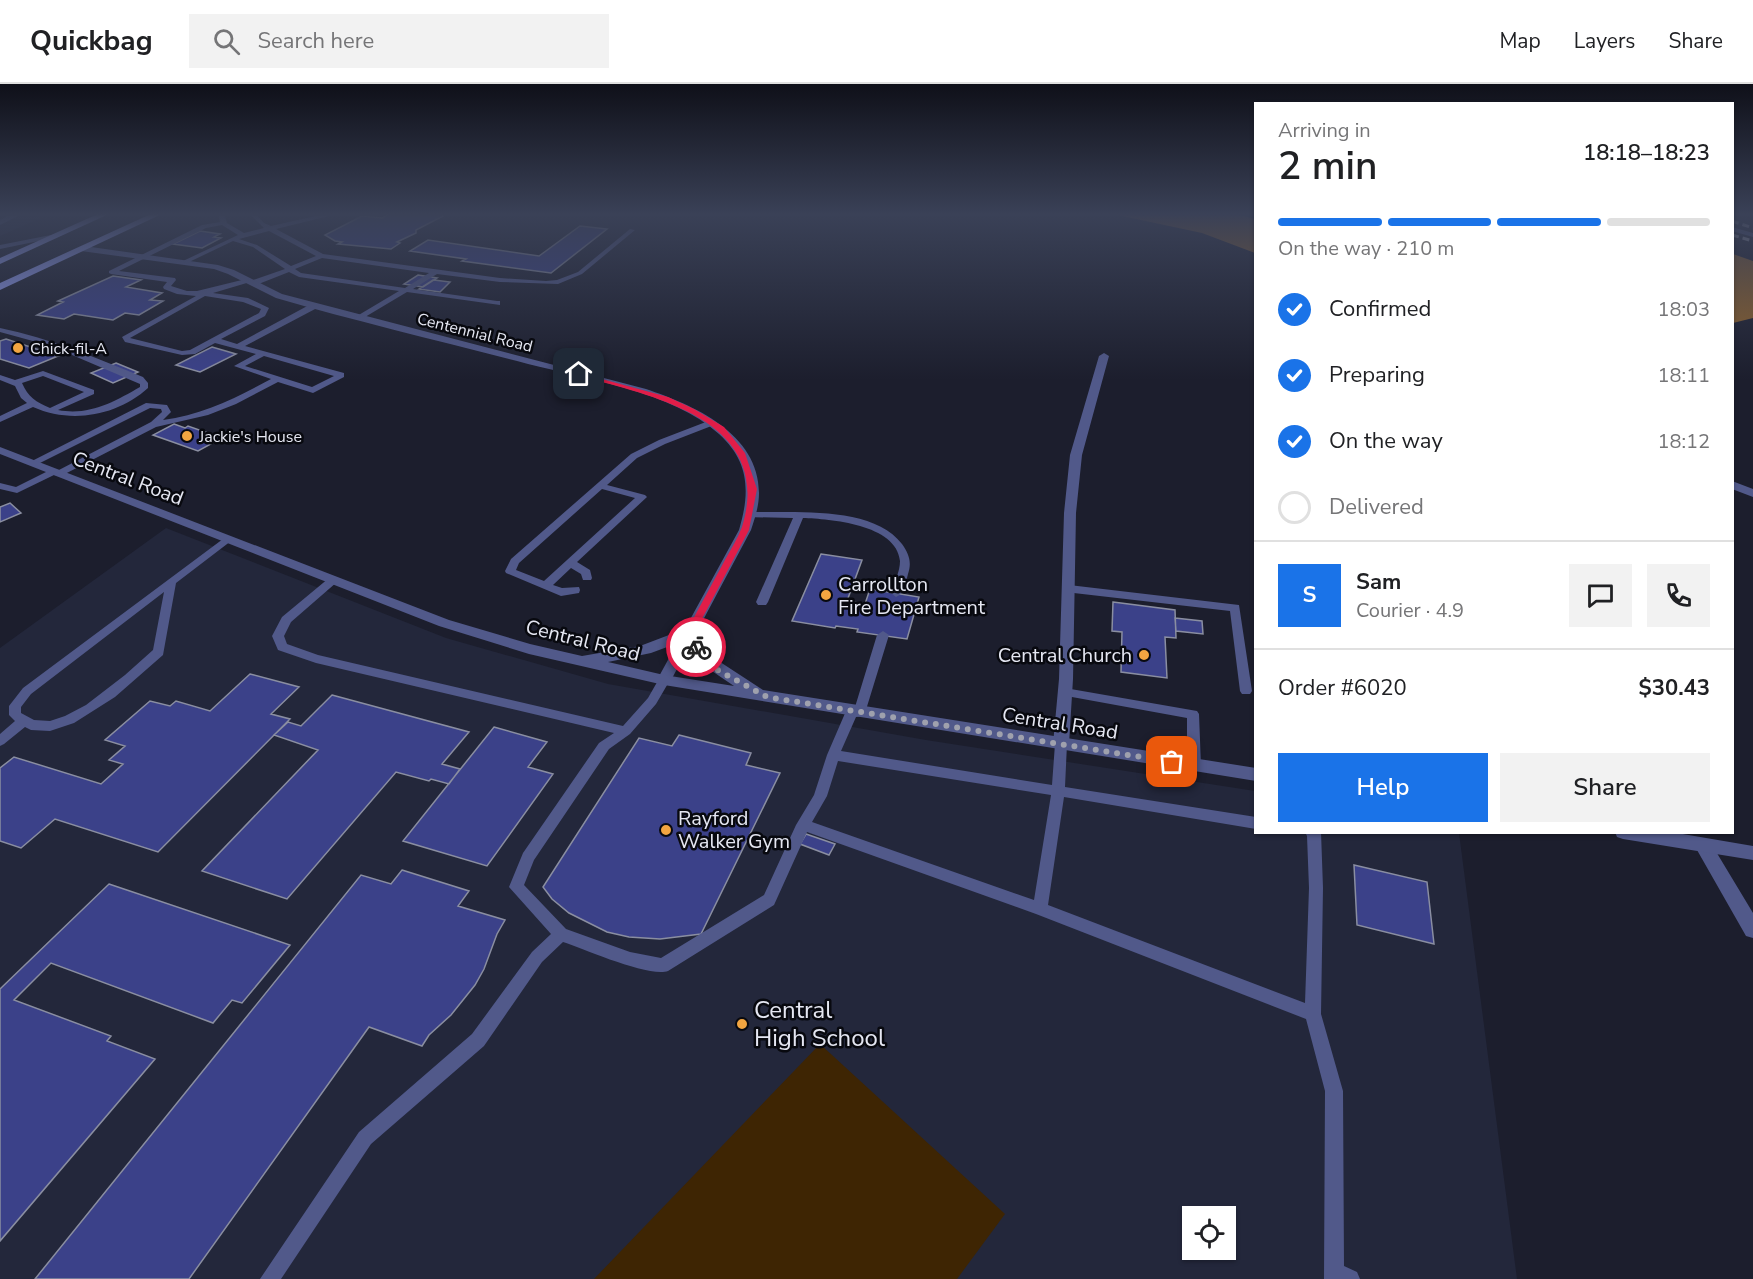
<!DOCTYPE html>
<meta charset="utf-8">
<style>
:root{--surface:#fff;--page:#f2f2f2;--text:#202124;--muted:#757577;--line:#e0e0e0;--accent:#1a73e8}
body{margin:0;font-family:"Nunito Sans",sans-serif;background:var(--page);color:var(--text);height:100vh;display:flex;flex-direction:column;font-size:22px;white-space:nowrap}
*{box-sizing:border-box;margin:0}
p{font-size:20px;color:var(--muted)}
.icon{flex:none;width:33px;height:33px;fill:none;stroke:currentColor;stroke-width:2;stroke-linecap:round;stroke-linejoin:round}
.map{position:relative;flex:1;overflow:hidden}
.details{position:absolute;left:1254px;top:18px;width:480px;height:732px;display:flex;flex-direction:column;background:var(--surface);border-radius:0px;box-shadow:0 2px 4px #0004}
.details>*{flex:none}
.controls{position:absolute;left:1182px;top:1122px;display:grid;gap:12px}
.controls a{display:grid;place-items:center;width:54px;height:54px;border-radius:0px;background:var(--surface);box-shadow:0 2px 4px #0004;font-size:30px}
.pin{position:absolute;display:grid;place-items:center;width:51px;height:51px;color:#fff;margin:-26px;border-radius:12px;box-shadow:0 3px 9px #0006}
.courier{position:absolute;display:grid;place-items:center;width:60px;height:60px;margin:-30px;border:4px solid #e11d48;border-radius:50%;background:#fff;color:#222;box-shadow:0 2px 8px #0007}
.summary em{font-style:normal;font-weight:600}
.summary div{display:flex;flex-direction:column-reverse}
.summary{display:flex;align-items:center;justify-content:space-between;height:102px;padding:0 24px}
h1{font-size:39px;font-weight:600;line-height:45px}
.bar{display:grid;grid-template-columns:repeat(4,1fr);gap:9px 6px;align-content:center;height:72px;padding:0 24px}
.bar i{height:8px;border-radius:4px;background:var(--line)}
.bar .on{background:var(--accent)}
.bar p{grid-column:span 4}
.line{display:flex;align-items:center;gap:15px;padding:0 24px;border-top:2px solid var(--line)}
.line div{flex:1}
.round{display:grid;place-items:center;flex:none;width:63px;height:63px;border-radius:0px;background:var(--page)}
ol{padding:0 24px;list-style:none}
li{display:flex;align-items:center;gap:18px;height:66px}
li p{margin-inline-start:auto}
li .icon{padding:6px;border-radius:50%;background:var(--accent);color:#fff;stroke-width:4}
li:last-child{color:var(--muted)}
li i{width:33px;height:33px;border:3px solid var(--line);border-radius:50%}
.cta{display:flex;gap:12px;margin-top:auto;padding:12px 24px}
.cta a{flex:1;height:69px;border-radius:0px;background:var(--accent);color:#fff;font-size:24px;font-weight:600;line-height:69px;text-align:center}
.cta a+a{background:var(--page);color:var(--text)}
header{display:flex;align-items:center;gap:36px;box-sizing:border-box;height:84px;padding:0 30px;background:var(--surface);border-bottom:2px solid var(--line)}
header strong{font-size:28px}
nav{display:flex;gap:33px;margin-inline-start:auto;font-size:21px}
.search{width:420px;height:54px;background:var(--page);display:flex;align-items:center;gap:15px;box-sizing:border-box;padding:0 21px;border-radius:0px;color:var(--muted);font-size:22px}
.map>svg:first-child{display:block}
.built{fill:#23273b;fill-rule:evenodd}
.green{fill:#3e2503}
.water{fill:#916228}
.building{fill:#3b4189;stroke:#8a8ea1;stroke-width:1.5}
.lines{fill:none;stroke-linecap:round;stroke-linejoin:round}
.service{fill:#51598a;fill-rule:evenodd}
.minor{fill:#51598a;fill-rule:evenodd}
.tertiary{fill:#51598a;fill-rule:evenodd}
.trunk{fill:#939ff8;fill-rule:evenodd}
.rail{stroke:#a9abb7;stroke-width:3;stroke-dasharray:7 4;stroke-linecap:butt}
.route{fill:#e11d48}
.done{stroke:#9fa1ad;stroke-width:6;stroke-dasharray:0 10.8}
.poi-dot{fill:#f2a541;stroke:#08090f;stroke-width:2}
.labels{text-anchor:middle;stroke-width:5;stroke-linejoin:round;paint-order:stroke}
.far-street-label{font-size:16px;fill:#e5e7f2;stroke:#08090f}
.far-poi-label{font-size:16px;fill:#e5e7f2;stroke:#08090f;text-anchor:start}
.street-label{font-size:20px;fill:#e5e7f2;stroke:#08090f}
.poi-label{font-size:20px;fill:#e5e7f2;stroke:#08090f;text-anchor:start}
.near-poi-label{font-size:24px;fill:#e5e7f2;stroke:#08090f;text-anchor:start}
</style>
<header>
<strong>Quickbag</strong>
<div class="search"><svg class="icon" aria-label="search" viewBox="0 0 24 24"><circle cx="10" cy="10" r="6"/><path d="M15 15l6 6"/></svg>Search here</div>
<nav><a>Map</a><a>Layers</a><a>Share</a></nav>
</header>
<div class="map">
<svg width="1753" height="1195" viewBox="0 0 1753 1195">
<rect width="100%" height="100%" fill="#1c1e2d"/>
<path class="built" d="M 0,129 L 52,129 L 0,152 Z
M 166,444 L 446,554 L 608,600 L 926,656 L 1255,707 L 1256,748 L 1459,749 L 1517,1195 L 0,1195 L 0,564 ZM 1192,1132 L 1226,1132 L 1226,1166 L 1192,1166 Z"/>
<path class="green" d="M 820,960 L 1005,1130 L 957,1195 L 594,1195 Z"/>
<path class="water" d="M 1108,129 L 1233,129 L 1255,135 L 1255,169 L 1202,149 Z
M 1733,170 L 1753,177 L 1753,234 L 1733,239 Z"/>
<path class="building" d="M 391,129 L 443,129 L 443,132 L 416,146 L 416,149 L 397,158 L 400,159 L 391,165 L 338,160 L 342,158 L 335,157 L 325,151 L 362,132 L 382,134 Z
M 580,142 L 607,145 L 551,189 L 462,177 L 466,175 L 410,167 L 428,156 L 539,172 Z
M 200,147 L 220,150 L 214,153 L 221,154 L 202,164 L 173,160 Z
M 418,191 L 437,194 L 423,203 L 404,200 Z
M 113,192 L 141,196 L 126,203 L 162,209 L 150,216 L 163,217 L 139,231 L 125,229 L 113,236 L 74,230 L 64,235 L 37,231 L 63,218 L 58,217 Z
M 433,196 L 434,196 L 450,198 L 440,208 L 419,205 Z
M 6,255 L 58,272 L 29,284 L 0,275 L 0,257 Z
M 212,263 L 236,270 L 200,288 L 176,281 Z
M 116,279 L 138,288 L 113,299 L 91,289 Z
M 174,340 L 185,344 L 188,342 L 222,354 L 198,367 L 153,351 Z
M 10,419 L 21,429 L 0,438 L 0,423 Z
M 821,470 L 862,476 L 847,517 L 865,520 L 870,505 L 919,513 L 907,555 L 857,548 L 858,545 L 836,542 L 835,544 L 792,537 Z
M 1113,518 L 1175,526 L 1176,554 L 1165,553 L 1167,594 L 1121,588 L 1122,548 L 1112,547 Z
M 1175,534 L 1202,537 L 1203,550 L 1176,547 Z
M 250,590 L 299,603 L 271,630 L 290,635 L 158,768 L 55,735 L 21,764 L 0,757 L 0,684 L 14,673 L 101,700 L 123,680 L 109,676 L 125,662 L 105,656 L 150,617 L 170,622 L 176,617 L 210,627 Z
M 332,611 L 469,648 L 442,680 L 460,685 L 449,700 L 431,695 L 429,697 L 396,688 L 287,815 L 202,787 L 318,666 L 274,651 L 288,638 L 301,642 Z
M 494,643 L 547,658 L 528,683 L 553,690 L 487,782 L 403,757 Z
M 679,651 L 751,669 L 746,681 L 780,689 L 701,850 L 660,855 L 629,853 L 607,848 L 569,829 L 552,815 L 543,803 L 639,654 L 672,662 Z
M 806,750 L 835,760 L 829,771 L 800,760 Z
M 1354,781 L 1427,798 L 1434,860 L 1357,841 Z
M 402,786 L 469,807 L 458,822 L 505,836 L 497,850 L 484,885 L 475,901 L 451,931 L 429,951 L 422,962 L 369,943 L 189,1195 L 35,1195 L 361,791 L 391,800 Z
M 109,800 L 290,861 L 242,919 L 232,916 L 213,939 L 51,879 L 14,916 L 111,952 L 107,957 L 155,975 L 0,1157 L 0,905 Z"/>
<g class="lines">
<path class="service" d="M 218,129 L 224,129 L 227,139 L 244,149 L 264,144 L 249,129 L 255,129 L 264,139 L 271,142 L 329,129 L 341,129 L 276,145 L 323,170 L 500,194 L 546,197 L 557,196 L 578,188 L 630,145 L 635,146 L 582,190 L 558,200 L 500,198 L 437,190 L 413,205 L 497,217 L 500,217 L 500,221 L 407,208 L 360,236 L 357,236 L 357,232 L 399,207 L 299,193 L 289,188 L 256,201 L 250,201 L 250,197 L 285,185 L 253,163 L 233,157 L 187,179 L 183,179 L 183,177 L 238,151 L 222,141 L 206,144 L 119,187 L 175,194 L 176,196 L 171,202 L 187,207 L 197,207 L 250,194 L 250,198 L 213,209 L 248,214 L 269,224 L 265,232 L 221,255 L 237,260 L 311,220 L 317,220 L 317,224 L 245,262 L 344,289 L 344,293 L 313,309 L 278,298 L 236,320 L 208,331 L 156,343 L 61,392 L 54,391 L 17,409 L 0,405 L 0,399 L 16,403 L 50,386 L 57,387 L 151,338 L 162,328 L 161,325 L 150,324 L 36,381 L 33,382 L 28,379 L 146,319 L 167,321 L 171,328 L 163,336 C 202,331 236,314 271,295 L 234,282 L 256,270 L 215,259 L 195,270 L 182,271 L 125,258 L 122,253 L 196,212 L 177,210 L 164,205 L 163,203 L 167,198 L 111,190 L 109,189 L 109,187 L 202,141 L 220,138 ZM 269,147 L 316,172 L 291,182 L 257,161 L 239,155 ZM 322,174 L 429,189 L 405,204 L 301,189 L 295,185 ZM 205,212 L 243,218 L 261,225 L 259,229 L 190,266 L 182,267 L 130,254 ZM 264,272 L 334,292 L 312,303 L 245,282 Z
M 1732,143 L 1753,149 L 1753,153 L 1732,147 Z
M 56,150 L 59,152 L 58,153 L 0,165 L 0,161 Z
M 0,244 C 50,254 96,274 143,293 L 148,299 L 148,304 C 117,332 71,340 33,323 L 0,338 L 0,332 L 27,319 L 21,314 L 15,302 L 0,296 L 0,291 L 15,296 L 43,287 L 94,306 L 94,310 L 58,326 C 89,332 114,318 140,303 L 140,300 L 51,262 L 0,248 ZM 43,292 L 84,308 L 50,324 C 36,318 28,313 22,299 Z
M 711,336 L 714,337 L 714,341 L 665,360 L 637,374 L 607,401 L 645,411 L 647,413 L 577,478 L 590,486 L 592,494 L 591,496 L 583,496 L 581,490 L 571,484 L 553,501 L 562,504 L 579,503 L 580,506 L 579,509 L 561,512 L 506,489 L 505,487 L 511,475 L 631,370 L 659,356 ZM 602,405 L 635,414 L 544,497 L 516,486 L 519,479 Z
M 749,428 C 792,429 873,421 902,460 C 909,470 912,478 908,490 C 906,497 904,510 896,513 L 891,509 C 894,499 900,488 900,477 C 897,440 829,435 803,434 L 768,518 L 766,521 L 758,521 L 756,518 L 793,434 L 745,433 L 745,429 Z
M 227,452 L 231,453 L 232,455 L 231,457 L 176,499 L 163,571 L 115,613 L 74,639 L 50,647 L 31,646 L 25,643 L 4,660 L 0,662 L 0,650 L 15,637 L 9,631 L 9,622 L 23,604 ZM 164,508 L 153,566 L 125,591 L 86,621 L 65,632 L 50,637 L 34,636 L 21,629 L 21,623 L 31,610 Z
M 333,493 L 338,496 L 337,498 L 291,538 L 284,552 L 287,560 L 318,571 L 623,642 L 648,614 L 660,593 L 668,593 L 670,596 L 656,620 L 630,650 L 609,665 L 534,776 L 524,801 L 566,845 L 630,868 L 661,874 L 764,811 L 796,741 L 814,711 L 827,671 L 846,627 L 848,624 L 855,623 L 877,551 L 883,547 L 889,551 L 865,629 L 863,632 L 856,633 L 841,667 L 1052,701 L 1055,660 L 1056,657 L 1066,657 L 1067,660 L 1065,703 L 1256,733 L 1256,745 L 1064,713 L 1048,821 L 1305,919 L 1309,804 L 1307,752 L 1305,748 L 1321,748 L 1323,804 L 1321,930 L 1343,1007 L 1344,1182 L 1357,1188 L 1360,1195 L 1324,1195 L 1325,1007 L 1306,935 L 1036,830 L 807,748 L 774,821 L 668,887 C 650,894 584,865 563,858 L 542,878 L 484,962 L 371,1060 L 281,1195 L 260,1195 L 359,1048 L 472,950 L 532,868 L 551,850 L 509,803 L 523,769 L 599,659 L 614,649 L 316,579 L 278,566 L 272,552 L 282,533 L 329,494 ZM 838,677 L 1051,711 L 1034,816 L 812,738 L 827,712 Z
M 1069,501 L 1239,521 L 1252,607 L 1250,610 L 1242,610 L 1240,607 L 1230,527 L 1065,508 L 1064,505 L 1065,502 Z
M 1065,604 L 1197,627 L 1199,630 L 1201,682 L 1199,686 L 1189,686 L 1187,682 L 1187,634 L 1061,611 L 1059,608 L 1061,605 Z"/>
<path class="minor" d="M 14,129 L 24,129 L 0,141 L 0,136 Z
M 84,162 L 218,181 L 234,186 L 282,210 L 646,305 C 693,321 759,349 759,409 C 759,422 755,434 751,446 L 669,600 L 659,600 L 657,596 L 739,446 C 750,409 750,378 719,350 C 673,308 587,295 528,280 C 444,258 359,238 276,214 L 228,190 L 214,185 L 81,167 L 80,165 Z
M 1104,269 L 1109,272 L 1082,371 L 1076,429 L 1073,595 L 1069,660 L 1067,664 L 1055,664 L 1053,660 L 1059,595 L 1064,429 L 1070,371 L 1099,272 Z
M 1732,397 L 1753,405 L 1753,413 L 1732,405 Z
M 1703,754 L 1709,756 L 1753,829 L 1753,854 L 1746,852 L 1697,766 L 1694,761 L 1697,756 Z"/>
<path class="tertiary" d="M 0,363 L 449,536 L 530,560 L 582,572 L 640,562 L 690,543 L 695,545 L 702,559 L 714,574 L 763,606 L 1256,684 L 1256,697 L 664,601 L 529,570 L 439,542 L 0,370 ZM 686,556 L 703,581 L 734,602 L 664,591 L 608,578 L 651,569 Z
M 1615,748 L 1671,748 L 1753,762 L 1753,776 L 1623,755 L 1617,753 Z"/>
<path class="trunk" d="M 100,129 L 111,129 L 0,180 L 0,174 Z
M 153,129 L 164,129 L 0,206 L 0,199 Z"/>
<path class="rail" d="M 1732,137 L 1753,144
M 1732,151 L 1753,157"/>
</g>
<linearGradient id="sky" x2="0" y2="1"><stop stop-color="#0f1019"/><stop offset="0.44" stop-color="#3a4157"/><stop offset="1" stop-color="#3a4157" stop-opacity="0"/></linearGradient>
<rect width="1753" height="296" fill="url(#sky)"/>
<path class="route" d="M 576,288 L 668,313 L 694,325 L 724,343 L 745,369 L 757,405 L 749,446 L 695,548 L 701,563 L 699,565 L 693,565 L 686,548 C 699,524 712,500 725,476 C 731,465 738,454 742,443 C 775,335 652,312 576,291 Z"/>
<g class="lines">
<path class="done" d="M 696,563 L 712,583 L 767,613 L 1172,678"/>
</g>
<g class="poi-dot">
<circle cx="18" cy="264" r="6"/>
<circle cx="187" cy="352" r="6"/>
<circle cx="826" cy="511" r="6"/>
<circle cx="1144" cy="571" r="6"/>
<circle cx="666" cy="746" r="6"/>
<circle cx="742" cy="940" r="6"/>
</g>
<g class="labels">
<g class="far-street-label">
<text transform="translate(475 248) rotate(14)" y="6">Centennial Road</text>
</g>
<g class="far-poi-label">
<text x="30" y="270">Chick-fil-A</text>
<text x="199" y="358">Jackie's House</text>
</g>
<g class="street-label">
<text transform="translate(128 394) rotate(21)" y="7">Central Road</text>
<text transform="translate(583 556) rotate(14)" y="7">Central Road</text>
<text transform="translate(1060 639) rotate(9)" y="7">Central Road</text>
</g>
<g class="poi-label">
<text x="838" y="507">Carrollton<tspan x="838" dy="23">Fire Department</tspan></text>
<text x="1132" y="578" text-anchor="end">Central Church</text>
<text x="678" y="741">Rayford<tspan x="678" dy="23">Walker Gym</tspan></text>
</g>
<g class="near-poi-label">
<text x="754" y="934">Central<tspan x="754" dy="28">High School</tspan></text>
</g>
</g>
</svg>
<div class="controls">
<a><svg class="icon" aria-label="locate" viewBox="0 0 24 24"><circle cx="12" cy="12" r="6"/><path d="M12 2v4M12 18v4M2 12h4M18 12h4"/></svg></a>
</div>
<div class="pin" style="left:1172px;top:678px;background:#ea580c"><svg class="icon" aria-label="bag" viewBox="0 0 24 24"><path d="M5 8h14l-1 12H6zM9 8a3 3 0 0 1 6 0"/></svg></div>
<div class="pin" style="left:579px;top:290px;background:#1f2937"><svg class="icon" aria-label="home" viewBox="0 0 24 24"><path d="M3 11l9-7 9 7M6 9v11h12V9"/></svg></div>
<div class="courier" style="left:696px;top:563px"><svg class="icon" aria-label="bike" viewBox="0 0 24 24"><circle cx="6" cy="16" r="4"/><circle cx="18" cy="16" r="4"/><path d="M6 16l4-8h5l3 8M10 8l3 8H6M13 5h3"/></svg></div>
<section class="details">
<div class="summary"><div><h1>2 min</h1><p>Arriving in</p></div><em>18:18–18:23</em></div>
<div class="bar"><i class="on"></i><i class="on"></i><i class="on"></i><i></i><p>On the way · 210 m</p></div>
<ol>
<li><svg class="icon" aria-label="check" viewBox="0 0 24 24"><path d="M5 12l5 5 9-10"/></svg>Confirmed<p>18:03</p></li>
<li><svg class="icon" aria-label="check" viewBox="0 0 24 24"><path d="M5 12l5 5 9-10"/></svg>Preparing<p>18:11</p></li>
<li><svg class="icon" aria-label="check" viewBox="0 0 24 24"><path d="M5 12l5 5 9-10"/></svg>On the way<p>18:12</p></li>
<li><i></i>Delivered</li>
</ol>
<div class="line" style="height:108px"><b class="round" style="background:var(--accent);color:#fff">S</b><div><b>Sam</b><p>Courier · 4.9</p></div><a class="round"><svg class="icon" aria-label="chat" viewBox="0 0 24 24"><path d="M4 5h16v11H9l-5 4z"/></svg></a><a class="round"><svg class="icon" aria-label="phone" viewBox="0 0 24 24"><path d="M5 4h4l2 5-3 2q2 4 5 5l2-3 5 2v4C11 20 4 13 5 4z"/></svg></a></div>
<div class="line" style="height:78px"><div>Order #6020</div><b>$30.43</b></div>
<div class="cta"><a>Help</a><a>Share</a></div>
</section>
</div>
